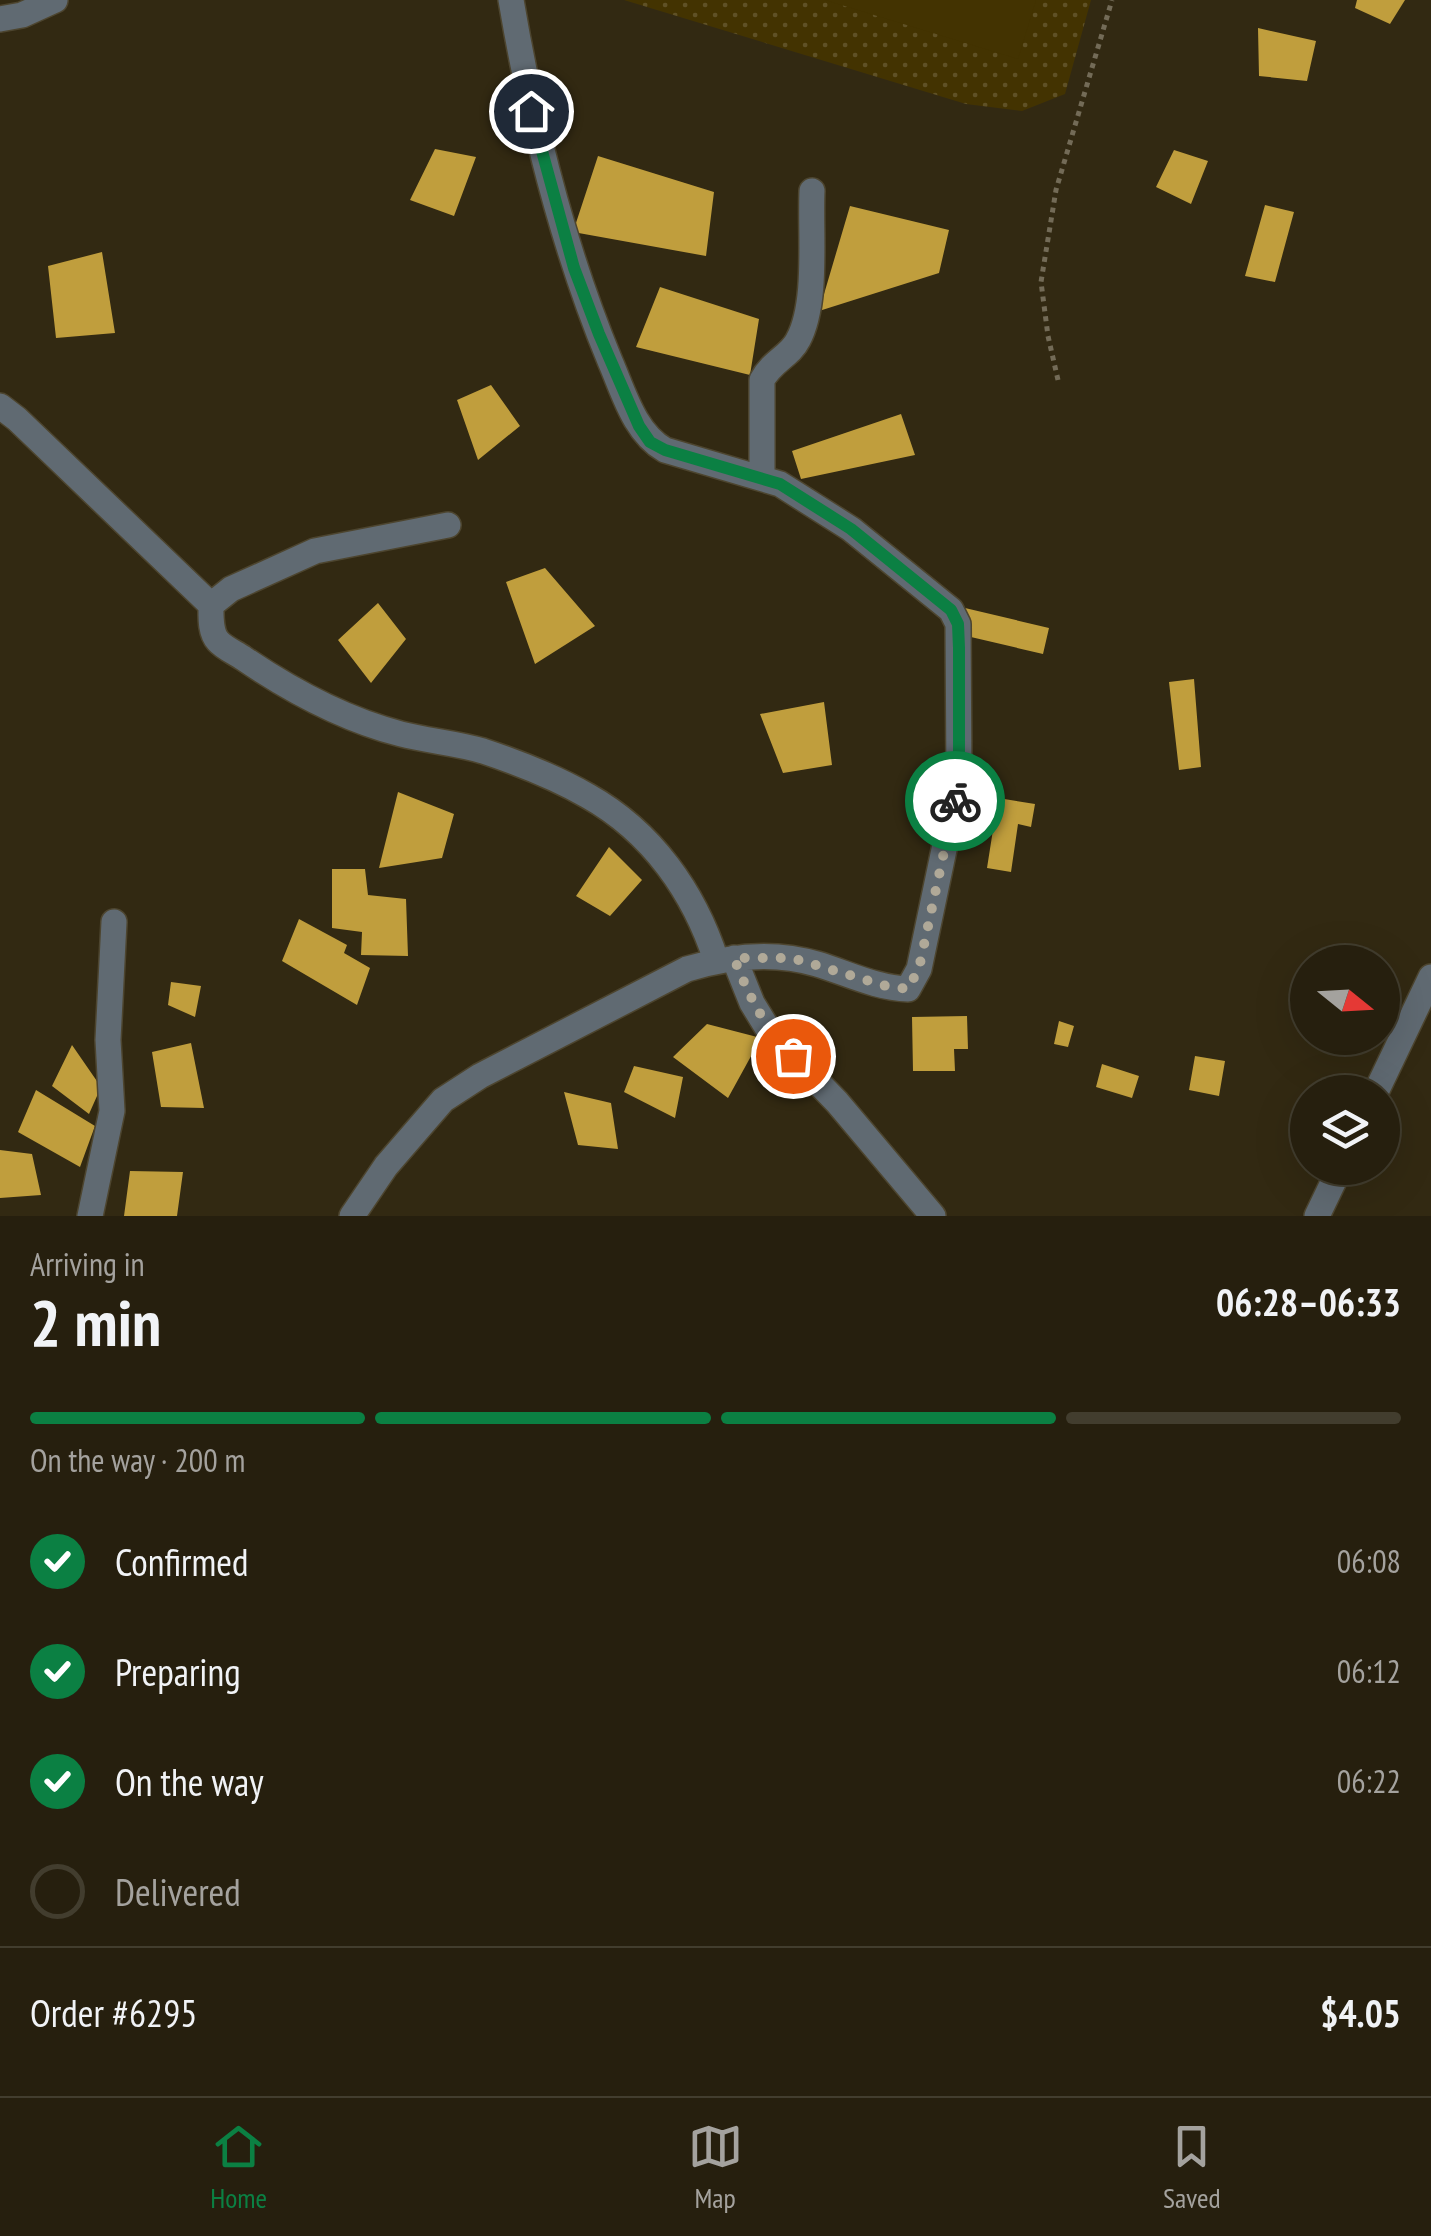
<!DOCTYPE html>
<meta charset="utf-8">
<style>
:root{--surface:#261f0e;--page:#322c1c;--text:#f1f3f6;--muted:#a4a29e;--line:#423d2e;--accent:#0b8043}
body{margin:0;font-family:"PT Sans Narrow",sans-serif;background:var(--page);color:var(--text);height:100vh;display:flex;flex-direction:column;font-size:38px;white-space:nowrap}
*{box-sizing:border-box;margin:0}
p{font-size:32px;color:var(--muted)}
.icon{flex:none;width:55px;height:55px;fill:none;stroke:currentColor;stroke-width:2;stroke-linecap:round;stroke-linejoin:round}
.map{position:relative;height:1216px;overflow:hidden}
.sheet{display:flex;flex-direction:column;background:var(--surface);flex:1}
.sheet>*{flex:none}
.needle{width:65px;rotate:108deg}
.controls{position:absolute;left:1290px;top:945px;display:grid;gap:20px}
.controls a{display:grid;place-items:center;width:110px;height:110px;border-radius:50%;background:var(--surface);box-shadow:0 10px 40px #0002,0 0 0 2px var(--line);font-size:50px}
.pin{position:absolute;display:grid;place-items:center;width:85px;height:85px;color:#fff;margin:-42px;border:5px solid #fff;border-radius:50%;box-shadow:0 2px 10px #0007}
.courier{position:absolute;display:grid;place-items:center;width:100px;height:100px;margin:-50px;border:8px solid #0b8043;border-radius:50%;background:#fff;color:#222;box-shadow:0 2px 12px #0007}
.headline em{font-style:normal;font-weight:700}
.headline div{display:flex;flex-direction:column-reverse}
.headline{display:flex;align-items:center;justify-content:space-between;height:170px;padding:0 30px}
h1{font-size:65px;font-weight:700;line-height:75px}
.bar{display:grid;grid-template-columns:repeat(4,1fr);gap:15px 10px;align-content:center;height:120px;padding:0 30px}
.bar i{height:12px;border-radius:8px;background:var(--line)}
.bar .selected{background:var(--accent)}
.bar p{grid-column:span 4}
.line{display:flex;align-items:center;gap:25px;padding:0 30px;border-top:2px solid var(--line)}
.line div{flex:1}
ol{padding:0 30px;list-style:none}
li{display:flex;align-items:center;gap:30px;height:110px}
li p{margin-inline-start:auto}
li .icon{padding:10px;border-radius:50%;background:var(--accent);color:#fff;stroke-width:4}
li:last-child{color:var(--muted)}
li i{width:55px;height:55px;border:5px solid var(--line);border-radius:50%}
.menu{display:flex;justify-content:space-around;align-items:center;height:140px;border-top:2px solid var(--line);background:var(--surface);font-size:28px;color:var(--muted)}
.menu a{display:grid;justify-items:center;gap:5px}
.menu .selected{color:var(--accent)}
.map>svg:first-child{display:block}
.grass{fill:url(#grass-dots)}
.pitch{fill:#433301}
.building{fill:#c09e3d}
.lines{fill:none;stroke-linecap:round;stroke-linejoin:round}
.minor-casing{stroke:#4d452f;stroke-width:28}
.path{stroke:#736b57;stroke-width:5;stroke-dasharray:5 5;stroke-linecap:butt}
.minor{stroke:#606a72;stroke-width:25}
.done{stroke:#b0a998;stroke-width:10;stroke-dasharray:0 18}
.route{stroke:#0b8043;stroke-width:12}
</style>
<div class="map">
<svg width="1431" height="1216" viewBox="0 0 1431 1216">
<defs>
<pattern id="grass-dots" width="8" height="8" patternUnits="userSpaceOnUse" patternTransform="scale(2.5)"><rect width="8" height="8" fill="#433301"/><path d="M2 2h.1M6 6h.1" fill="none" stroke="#5f5126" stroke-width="1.8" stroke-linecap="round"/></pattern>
</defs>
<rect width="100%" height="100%" fill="#322912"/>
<path class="grass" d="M 624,0 L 1091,0 L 1065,94 L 1022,111 L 966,104 Z"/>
<path class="pitch" d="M 825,0 L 1036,0 L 1018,59 Z"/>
<path class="building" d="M 1357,0 L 1405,0 L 1390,24 L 1355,8 Z
M 1258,28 L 1316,41 L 1307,81 L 1259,76 Z
M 435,149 L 476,157 L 454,216 L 410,200 Z
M 1174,150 L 1208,161 L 1191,204 L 1156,187 Z
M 598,156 L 714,192 L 706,256 L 573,232 Z
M 1265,205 L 1294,212 L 1275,282 L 1245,276 Z
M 850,206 L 949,230 L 939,273 L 819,311 Z
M 102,252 L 115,333 L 56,338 L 48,266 Z
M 660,287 L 759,319 L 750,375 L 636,347 Z
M 491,385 L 520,426 L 478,460 L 457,400 Z
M 901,414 L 915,455 L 801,479 L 792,451 Z
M 545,568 L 595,626 L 535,664 L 506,582 Z
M 378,603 L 406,639 L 371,683 L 338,640 Z
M 965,608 L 1049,628 L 1043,654 L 958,634 Z
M 1194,679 L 1201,767 L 1179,770 L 1169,682 Z
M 824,702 L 832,765 L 783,773 L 760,714 Z
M 398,792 L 454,814 L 442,858 L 379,868 Z
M 998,798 L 1035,804 L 1031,827 L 1018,824 L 1011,872 L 987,868 Z
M 609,847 L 642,880 L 610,916 L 576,896 Z
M 332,869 L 365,869 L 368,895 L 406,899 L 408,956 L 361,955 L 362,932 L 332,928 Z
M 299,919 L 347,945 L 344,953 L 370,968 L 357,1005 L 282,961 Z
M 171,982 L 201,986 L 195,1017 L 168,1005 Z
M 967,1016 L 968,1049 L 954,1049 L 955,1071 L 913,1071 L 912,1017 Z
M 1059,1021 L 1074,1026 L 1068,1047 L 1054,1044 Z
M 707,1024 L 761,1038 L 728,1098 L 673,1057 Z
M 191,1043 L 204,1108 L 161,1107 L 152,1052 Z
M 72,1045 L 101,1087 L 89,1114 L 52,1086 Z
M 1195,1056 L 1225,1061 L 1219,1096 L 1189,1090 Z
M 1102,1064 L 1139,1076 L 1132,1098 L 1096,1087 Z
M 634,1066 L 683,1077 L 675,1118 L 624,1092 Z
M 36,1090 L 95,1126 L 80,1167 L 18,1132 Z
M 564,1092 L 611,1103 L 618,1149 L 578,1145 Z
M 0,1150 L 32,1154 L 41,1195 L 0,1198 Z
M 130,1171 L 183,1172 L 177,1216 L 124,1216 Z"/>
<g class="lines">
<g class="minor-casing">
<path id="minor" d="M 0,19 L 22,15 L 55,0
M 0,406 L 17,419 L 211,605 C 211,617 210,632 218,641 C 224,648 236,653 243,658 C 290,690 346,720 401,734 C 428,741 456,743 483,751 C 519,763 555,777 588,796 C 652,832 694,892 716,960
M 762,477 L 762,380 C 772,361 790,356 798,340 C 818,303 810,234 812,191
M 211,605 L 231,589 L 315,551 L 448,525
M 734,958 L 752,1003 L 771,1034 L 837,1102 L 933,1216
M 1376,1092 L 1431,977
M 90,1216 L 112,1111 L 108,1040 L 114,922
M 352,1216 L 386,1166 L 443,1100 L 480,1076 L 687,969 C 729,956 774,951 817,964 C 847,973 876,988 908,989 L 919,969 L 959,778 L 958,624 L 951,610 L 851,529 L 780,484 L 665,450 C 634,432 624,393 610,361 C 562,245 532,124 511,0
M 1317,1216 L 1340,1168"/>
</g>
<path class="path" d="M 1058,380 L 1048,336 L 1041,282 L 1056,190 L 1112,0"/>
<use href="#minor" class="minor"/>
</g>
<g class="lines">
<path class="done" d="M 793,1056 C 764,1027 749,996 734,958 L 792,958 L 886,986 L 908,989 L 919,968 L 955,801"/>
<path class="route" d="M 531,111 L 574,268 L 599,334 L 639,426 L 650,442 L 665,450 L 780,484 L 851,529 L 951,610 L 958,624 L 959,648 L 959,778 L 955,801"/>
</g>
</svg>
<div class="controls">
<a><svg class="needle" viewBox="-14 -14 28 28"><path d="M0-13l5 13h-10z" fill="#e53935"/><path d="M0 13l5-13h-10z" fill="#a4a29e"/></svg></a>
<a><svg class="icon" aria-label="layers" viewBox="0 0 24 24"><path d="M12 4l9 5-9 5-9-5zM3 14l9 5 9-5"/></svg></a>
</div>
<div class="pin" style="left:793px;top:1056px;background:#ea580c"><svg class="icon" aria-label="bag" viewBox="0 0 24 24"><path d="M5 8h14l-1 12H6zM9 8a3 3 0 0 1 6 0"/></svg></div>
<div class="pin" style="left:531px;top:111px;background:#1f2937"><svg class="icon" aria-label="home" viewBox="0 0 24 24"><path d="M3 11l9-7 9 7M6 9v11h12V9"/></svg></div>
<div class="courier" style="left:955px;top:801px"><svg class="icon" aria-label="bike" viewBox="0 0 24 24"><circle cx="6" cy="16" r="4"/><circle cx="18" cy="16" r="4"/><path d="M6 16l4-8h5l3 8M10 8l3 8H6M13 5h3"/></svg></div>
</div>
<section class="sheet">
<div class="headline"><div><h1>2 min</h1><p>Arriving in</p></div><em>06:28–06:33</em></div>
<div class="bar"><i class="selected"></i><i class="selected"></i><i class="selected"></i><i></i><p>On the way · 200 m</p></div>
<ol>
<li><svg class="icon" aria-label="check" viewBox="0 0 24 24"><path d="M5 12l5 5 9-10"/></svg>Confirmed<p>06:08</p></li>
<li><svg class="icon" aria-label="check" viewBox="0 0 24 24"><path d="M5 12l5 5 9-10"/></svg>Preparing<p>06:12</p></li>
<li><svg class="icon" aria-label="check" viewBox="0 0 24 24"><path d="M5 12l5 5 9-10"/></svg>On the way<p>06:22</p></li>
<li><i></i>Delivered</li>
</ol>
<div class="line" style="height:130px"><div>Order #6295</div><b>$4.05</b></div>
</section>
<nav class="menu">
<a class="selected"><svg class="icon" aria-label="home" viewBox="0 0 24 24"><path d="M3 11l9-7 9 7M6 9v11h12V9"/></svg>Home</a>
<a><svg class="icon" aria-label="map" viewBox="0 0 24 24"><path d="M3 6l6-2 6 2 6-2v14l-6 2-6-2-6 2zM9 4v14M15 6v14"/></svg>Map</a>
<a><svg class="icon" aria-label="saved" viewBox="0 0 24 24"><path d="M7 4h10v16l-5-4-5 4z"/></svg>Saved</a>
</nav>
